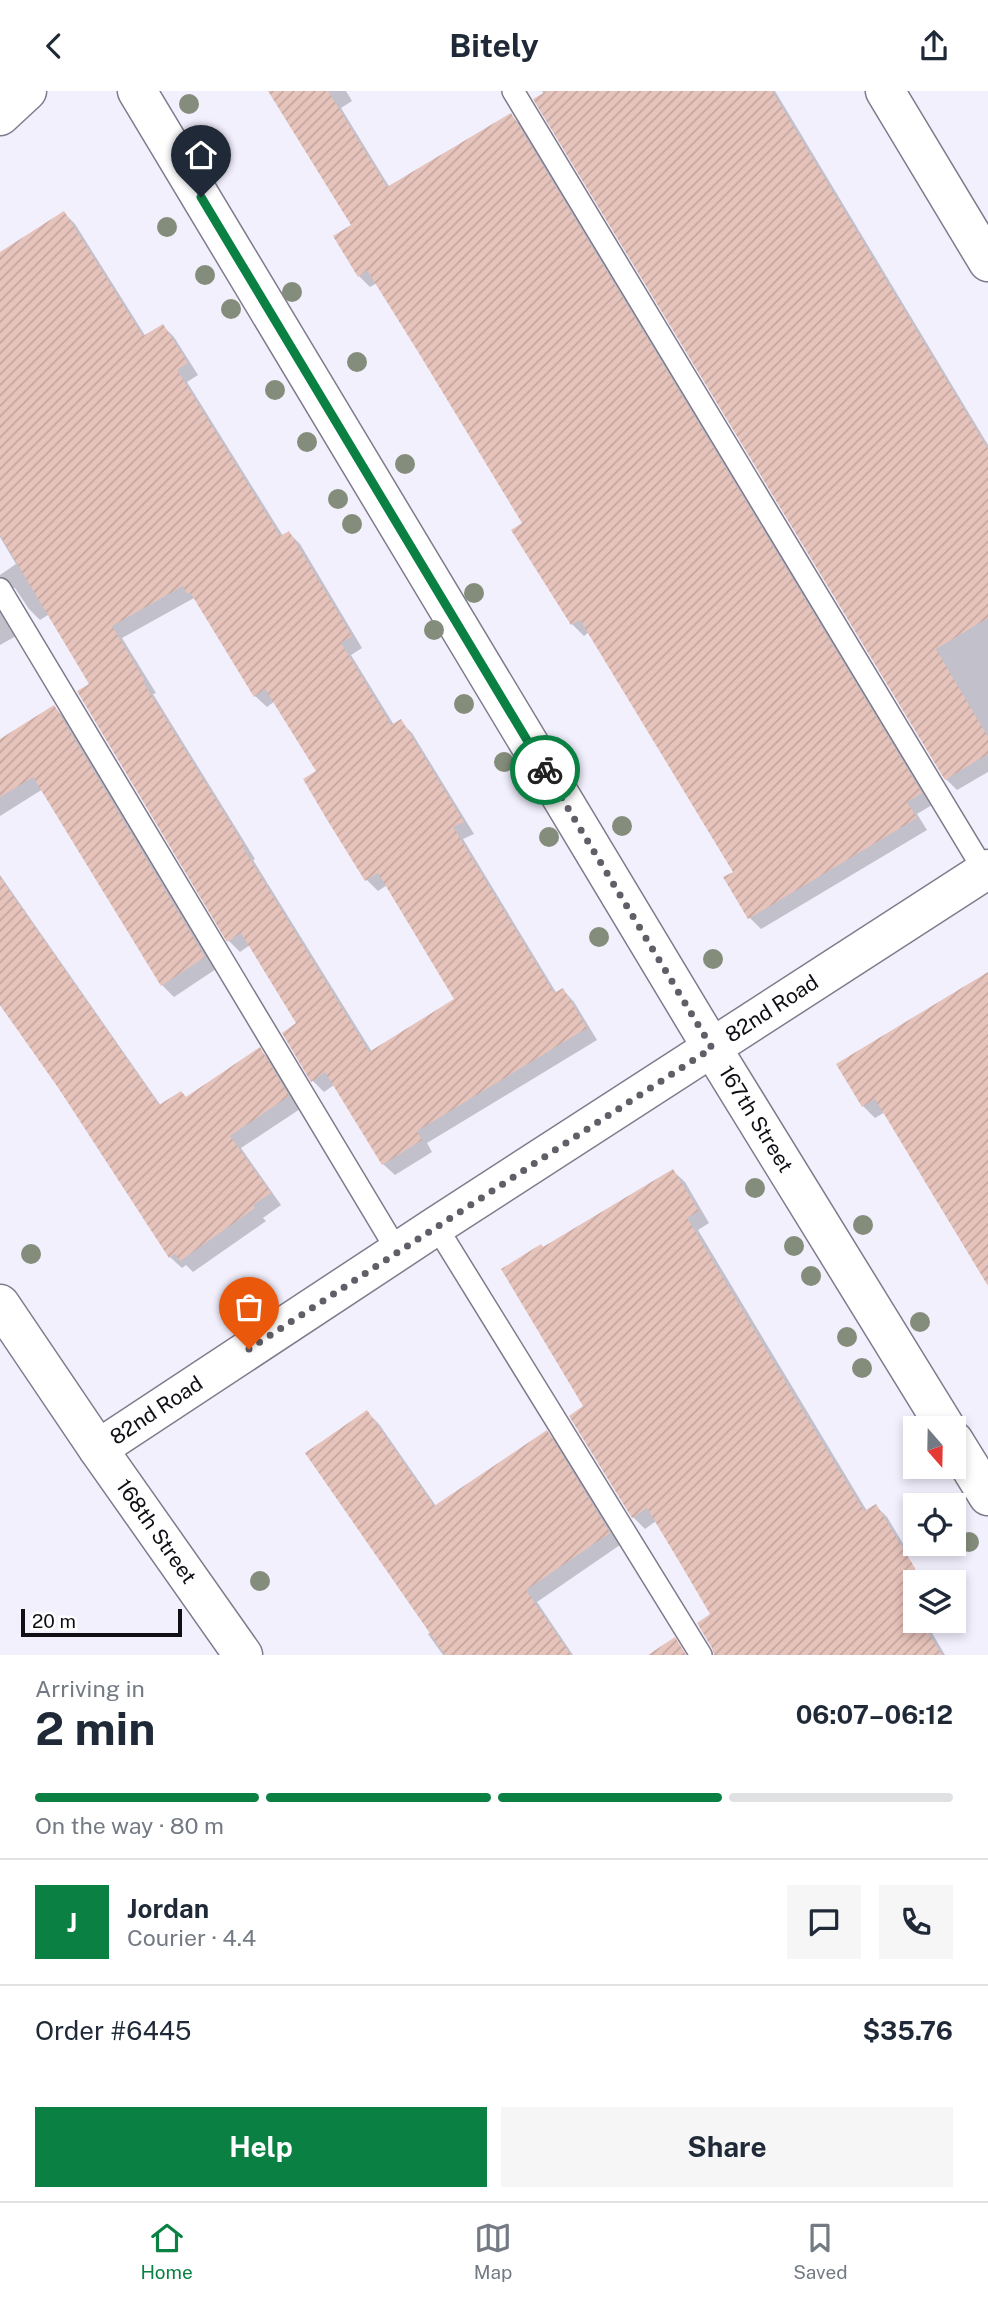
<!DOCTYPE html>
<meta charset="utf-8">
<style>
:root{--surface:#fff;--page:#f6f6f7;--text:#1f2937;--muted:#747a83;--line:#e0e1e3;--accent:#0b8043}
body{margin:0;font-family:"Public Sans",sans-serif;background:var(--page);color:var(--text);height:100vh;display:flex;flex-direction:column;font-size:26px;white-space:nowrap}
*{box-sizing:border-box;margin:0}
p{font-size:23px;color:var(--muted)}
.icon{flex:none;width:38px;height:38px;fill:none;stroke:currentColor;stroke-width:2;stroke-linecap:round;stroke-linejoin:round}
.map{position:relative;height:1564px;overflow:hidden}
.drawer{display:flex;flex-direction:column;background:var(--surface);flex:1}
.drawer>*{flex:none}
.needle{width:46px;rotate:160deg}
.tools{position:absolute;left:903px;top:1325px;display:grid;gap:14px}
.tools a{display:grid;place-items:center;width:63px;height:63px;border-radius:0px;background:var(--surface);box-shadow:0 4px 10px #0003;font-size:35px}
.scale{position:absolute;left:21px;bottom:18px;width:161px;box-sizing:border-box;padding-left:7px;border:4px solid #110f15;border-top:0;font-size:19px;line-height:24px;white-space:nowrap;color:#110f15;-webkit-text-stroke:5px #fff;paint-order:stroke}
.pin{position:absolute;display:grid;place-items:center;width:60px;height:60px;color:#fff;margin:-72px -30px;border-radius:50% 50% 50% 0;rotate:-45deg;box-shadow:0 0 7px #0007}
.pin .icon{rotate:45deg}
.courier{position:absolute;display:grid;place-items:center;width:70px;height:70px;margin:-35px;border:5px solid #0b8043;border-radius:50%;background:#fff;color:#222;box-shadow:0 2px 9px #0007}
.head em{font-style:normal;font-weight:700}
.head div{display:flex;flex-direction:column-reverse}
.head{display:flex;align-items:center;justify-content:space-between;height:119px;padding:0 35px}
h1{font-size:46px;font-weight:700;line-height:52px}
.bar{display:grid;grid-template-columns:repeat(4,1fr);gap:10px 7px;align-content:center;height:84px;padding:0 35px}
.bar i{height:9px;border-radius:5px;background:var(--line)}
.bar .active{background:var(--accent)}
.bar p{grid-column:span 4}
.line{display:flex;align-items:center;gap:18px;padding:0 35px;border-top:2px solid var(--line)}
.line div{flex:1}
.round{display:grid;place-items:center;flex:none;width:74px;height:74px;border-radius:0px;background:var(--page)}
.action{display:flex;gap:14px;margin-top:auto;padding:14px 35px}
.action a{flex:1;height:80px;border-radius:0px;background:var(--accent);color:#fff;font-size:28px;font-weight:700;line-height:80px;text-align:center}
.action a+a{background:var(--page);color:var(--text)}
header{display:flex;justify-content:space-between;align-items:center;height:91px;padding:0 35px;background:var(--surface);font-size:32px;font-weight:700}
.menu{display:flex;justify-content:space-around;align-items:center;height:98px;border-top:2px solid var(--line);background:var(--surface);font-size:19px;color:var(--muted)}
.menu a{display:grid;justify-items:center;gap:4px}
.menu .active{color:var(--accent)}
.map>svg:first-child{display:block}
.shadow{fill:#0003;fill-rule:evenodd}
.building{fill:url(#building-hatch);fill-rule:evenodd}
.lines{fill:none;stroke-linecap:round;stroke-linejoin:round}
.lane-casing{stroke:#7f7b8b;stroke-width:24}
.street-casing{stroke:#7f7b8b;stroke-width:41}
.secondary-casing{stroke:#7f7b8b;stroke-width:41}
.lane{stroke:#fff;stroke-width:21}
.street{stroke:#fff;stroke-width:38}
.secondary{stroke:#fff;stroke-width:38}
.tree{fill:#848d7b}
.done{stroke:#605e67;stroke-width:7;stroke-dasharray:0 12.6}
.route{stroke:#0b8043;stroke-width:9}
.labels{text-anchor:middle;stroke-width:5;stroke-linejoin:round;paint-order:stroke}
.street-label{font-size:21px;fill:#110f15;stroke:#fff}
</style>
<header><svg class="icon" aria-label="back" viewBox="0 0 24 24"><path d="M15 5l-7 7 7 7"/></svg>Bitely<svg class="icon" aria-label="share" viewBox="0 0 24 24"><path d="M12 15V3M7 8l5-5 5 5M5 13v7h14v-7"/></svg></header>
<div class="map">
<svg width="988" height="1564" viewBox="0 0 988 1564">
<defs>
<pattern id="building-hatch" width="6" height="6" patternUnits="userSpaceOnUse" patternTransform="scale(1.75)"><rect width="6" height="6" fill="#e6c3bb"/><path d="M-1 1l2-2M0 6l6-6M5 7l2-2" fill="none" stroke="#c4a6a0"/></pattern>
</defs>
<rect width="100%" height="100%" fill="#f3f0fe"/>
<path class="shadow" d="M 269,0 L 346,0 L 352,10 L 341,17 L 390,97 L 510,24 L 522,35 L 932,714 L 917,723 L 927,739 L 761,838 L 750,827 L 736,781 L 589,541 L 584,545 L 572,533 L 524,432 L 377,192 L 370,196 L 359,185 L 354,134 Z
M 542,0 L 775,0 L 988,354 L 988,681 L 957,699 L 946,688 Z
M 64,122 L 75,133 L 146,246 L 163,235 L 174,246 L 198,284 L 187,291 L 283,445 L 289,442 L 300,453 L 362,557 L 351,564 L 394,634 L 401,631 L 412,642 L 474,743 L 463,748 L 557,903 L 563,899 L 574,911 L 597,949 L 427,1052 L 432,1061 L 395,1084 L 383,1073 L 334,994 L 324,1001 L 312,989 L 298,933 L 250,854 L 240,861 L 229,850 L 91,593 L 48,524 L 40,529 L 29,518 L 15,497 L 4,498 L 0,503 L 0,484 L 16,473 L 0,446 L 0,202 ZM 194,507 L 255,605 L 267,616 L 275,610 L 318,681 L 366,788 L 378,800 L 387,794 L 456,909 L 372,961 L 253,769 L 255,768 L 153,603 L 156,602 L 122,547 Z
M 0,516 L 16,545 L 0,554 Z
M 54,616 L 66,628 L 216,878 L 174,906 L 162,894 L 43,698 L 0,725 L 0,650 Z
M 0,784 L 161,1015 L 187,1007 L 259,958 L 271,970 L 300,1018 L 241,1057 L 281,1114 L 263,1127 L 266,1130 L 193,1181 L 186,1174 L 182,1177 L 170,1166 L 60,997 L 0,914 Z
M 988,882 L 988,1191 L 885,1021 L 875,1027 L 863,1015 Z
M 673,1080 L 685,1091 L 709,1132 L 698,1139 L 867,1420 L 876,1415 L 887,1426 L 910,1464 L 892,1475 L 915,1514 L 915,1530 L 925,1530 L 945,1564 L 810,1564 L 792,1533 L 656,1430 L 645,1438 L 633,1426 L 586,1315 L 543,1158 Z
M 367,1321 L 379,1333 L 436,1415 L 547,1341 L 558,1353 L 620,1454 L 537,1511 L 573,1564 L 443,1564 L 428,1543 L 431,1541 Z"/>
<path class="building" d="M 268,0 L 328,0 L 387,96 L 511,22 L 922,702 L 907,711 L 917,727 L 748,828 L 723,786 L 733,781 L 580,529 L 571,534 L 511,439 L 522,432 L 420,264 L 367,179 L 358,186 L 333,145 L 351,134 Z
M 547,0 L 772,0 L 988,358 L 988,527 L 936,558 L 988,646 L 988,663 L 945,689 L 533,8 Z
M 64,120 L 143,245 L 163,233 L 188,272 L 177,279 L 280,445 L 289,440 L 352,545 L 341,552 L 391,634 L 401,628 L 464,731 L 453,736 L 554,902 L 563,897 L 587,937 L 417,1040 L 422,1049 L 382,1074 L 325,981 L 311,991 L 282,942 L 296,932 L 241,842 L 227,851 L 77,600 L 89,593 L 0,444 L 0,161 ZM 183,495 L 187,503 L 190,501 L 254,606 L 265,598 L 316,680 L 303,688 L 326,727 L 365,790 L 378,782 L 454,908 L 369,961 L 243,757 L 245,756 L 143,591 L 145,590 L 112,535 Z
M 54,614 L 205,866 L 161,895 L 33,686 L 0,706 L 0,648 Z
M 0,786 L 159,1014 L 181,1000 L 186,1006 L 260,956 L 289,1005 L 230,1045 L 271,1102 L 253,1114 L 255,1117 L 180,1170 L 175,1163 L 169,1167 L 59,998 L 0,914 Z
M 988,881 L 988,1195 L 875,1008 L 862,1016 L 836,973 Z
M 673,1078 L 699,1120 L 687,1127 L 812,1335 L 864,1420 L 876,1413 L 915,1477 L 915,1530 L 921,1530 L 942,1564 L 714,1564 L 712,1557 L 697,1532 L 710,1523 L 680,1472 L 647,1417 L 632,1427 L 569,1325 L 583,1315 L 501,1178 L 541,1153 L 543,1156 Z
M 367,1319 L 434,1415 L 547,1339 L 610,1442 L 526,1499 L 571,1564 L 445,1564 L 305,1362 Z
M 675,1546 L 686,1564 L 648,1564 Z"/>
<g class="lines">
<g class="lane-casing">
<path id="lane" d="M 513,0 L 988,786
M 0,498 L 398,1161
M 436,1135 L 701,1564"/>
</g>
<g class="street-casing">
<g id="street">
<path id="s1" d="M 137,0 L 712,957 L 946,1337"/>
<path d="M 885,0 L 988,171"/>
<path id="s2" d="M 0,1213 L 98,1358 L 243,1564"/>
<path d="M 954,1350 L 988,1405"/>
<path id="s3" d="M 98,1358 L 436,1135 L 988,778"/>
</g>
</g>
<g class="secondary-casing">
<path id="secondary" d="M 0,25 L 27,0"/>
</g>
<use href="#lane" class="lane"/>
<use href="#street" class="street"/>
<use href="#secondary" class="secondary"/>
</g>
<g class="tree">
<circle cx="189" cy="13" r="10"/>
<circle cx="167" cy="136" r="10"/>
<circle cx="205" cy="184" r="10"/>
<circle cx="292" cy="201" r="10"/>
<circle cx="231" cy="218" r="10"/>
<circle cx="357" cy="271" r="10"/>
<circle cx="275" cy="299" r="10"/>
<circle cx="307" cy="351" r="10"/>
<circle cx="405" cy="373" r="10"/>
<circle cx="338" cy="408" r="10"/>
<circle cx="352" cy="433" r="10"/>
<circle cx="474" cy="502" r="10"/>
<circle cx="434" cy="539" r="10"/>
<circle cx="464" cy="613" r="10"/>
<circle cx="504" cy="671" r="10"/>
<circle cx="622" cy="735" r="10"/>
<circle cx="549" cy="746" r="10"/>
<circle cx="599" cy="846" r="10"/>
<circle cx="713" cy="868" r="10"/>
<circle cx="755" cy="1097" r="10"/>
<circle cx="863" cy="1134" r="10"/>
<circle cx="794" cy="1155" r="10"/>
<circle cx="31" cy="1163" r="10"/>
<circle cx="811" cy="1185" r="10"/>
<circle cx="920" cy="1231" r="10"/>
<circle cx="847" cy="1246" r="10"/>
<circle cx="862" cy="1277" r="10"/>
<circle cx="969" cy="1451" r="10"/>
<circle cx="260" cy="1490" r="10"/>
</g>
<g class="lines">
<path class="done" d="M 249,1258 L 712,957 L 545,679"/>
<path class="route" d="M 201,106 L 545,679"/>
</g>
<g class="labels">
<g class="street-label">
<text dy="7" stroke="none"><textPath href="#s3" startOffset="805">82nd Road</textPath></text>
<text dy="7" stroke="none"><textPath href="#s1" startOffset="1200">167th Street</textPath></text>
<text dy="7" stroke="none"><textPath href="#s3" startOffset="70">82nd Road</textPath></text>
<text dy="7" stroke="none"><textPath href="#s2" startOffset="276">168th Street</textPath></text>
</g>
</g>
</svg>
<div class="tools">
<a><svg class="needle" viewBox="-14 -14 28 28"><path d="M0-13l5 13h-10z" fill="#e53935"/><path d="M0 13l5-13h-10z" fill="#747a83"/></svg></a>
<a><svg class="icon" aria-label="locate" viewBox="0 0 24 24"><circle cx="12" cy="12" r="6"/><path d="M12 2v4M12 18v4M2 12h4M18 12h4"/></svg></a>
<a><svg class="icon" aria-label="layers" viewBox="0 0 24 24"><path d="M12 4l9 5-9 5-9-5zM3 14l9 5 9-5"/></svg></a>
</div>
<div class="scale">20 m</div>
<div class="pin" style="left:249px;top:1258px;background:#ea580c"><svg class="icon" aria-label="bag" viewBox="0 0 24 24"><path d="M5 8h14l-1 12H6zM9 8a3 3 0 0 1 6 0"/></svg></div>
<div class="pin" style="left:201px;top:106px;background:#1f2937"><svg class="icon" aria-label="home" viewBox="0 0 24 24"><path d="M3 11l9-7 9 7M6 9v11h12V9"/></svg></div>
<div class="courier" style="left:545px;top:679px"><svg class="icon" aria-label="bike" viewBox="0 0 24 24"><circle cx="6" cy="16" r="4"/><circle cx="18" cy="16" r="4"/><path d="M6 16l4-8h5l3 8M10 8l3 8H6M13 5h3"/></svg></div>
</div>
<section class="drawer">
<div class="head"><div><h1>2 min</h1><p>Arriving in</p></div><em>06:07–06:12</em></div>
<div class="bar"><i class="active"></i><i class="active"></i><i class="active"></i><i></i><p>On the way · 80 m</p></div>
<div class="line" style="height:126px"><b class="round" style="background:var(--accent);color:#fff">J</b><div><b>Jordan</b><p>Courier · 4.4</p></div><a class="round"><svg class="icon" aria-label="chat" viewBox="0 0 24 24"><path d="M4 5h16v11H9l-5 4z"/></svg></a><a class="round"><svg class="icon" aria-label="phone" viewBox="0 0 24 24"><path d="M5 4h4l2 5-3 2q2 4 5 5l2-3 5 2v4C11 20 4 13 5 4z"/></svg></a></div>
<div class="line" style="height:91px"><div>Order #6445</div><b>$35.76</b></div>
<div class="action"><a>Help</a><a>Share</a></div>
</section>
<nav class="menu">
<a class="active"><svg class="icon" aria-label="home" viewBox="0 0 24 24"><path d="M3 11l9-7 9 7M6 9v11h12V9"/></svg>Home</a>
<a><svg class="icon" aria-label="map" viewBox="0 0 24 24"><path d="M3 6l6-2 6 2 6-2v14l-6 2-6-2-6 2zM9 4v14M15 6v14"/></svg>Map</a>
<a><svg class="icon" aria-label="saved" viewBox="0 0 24 24"><path d="M7 4h10v16l-5-4-5 4z"/></svg>Saved</a>
</nav>
